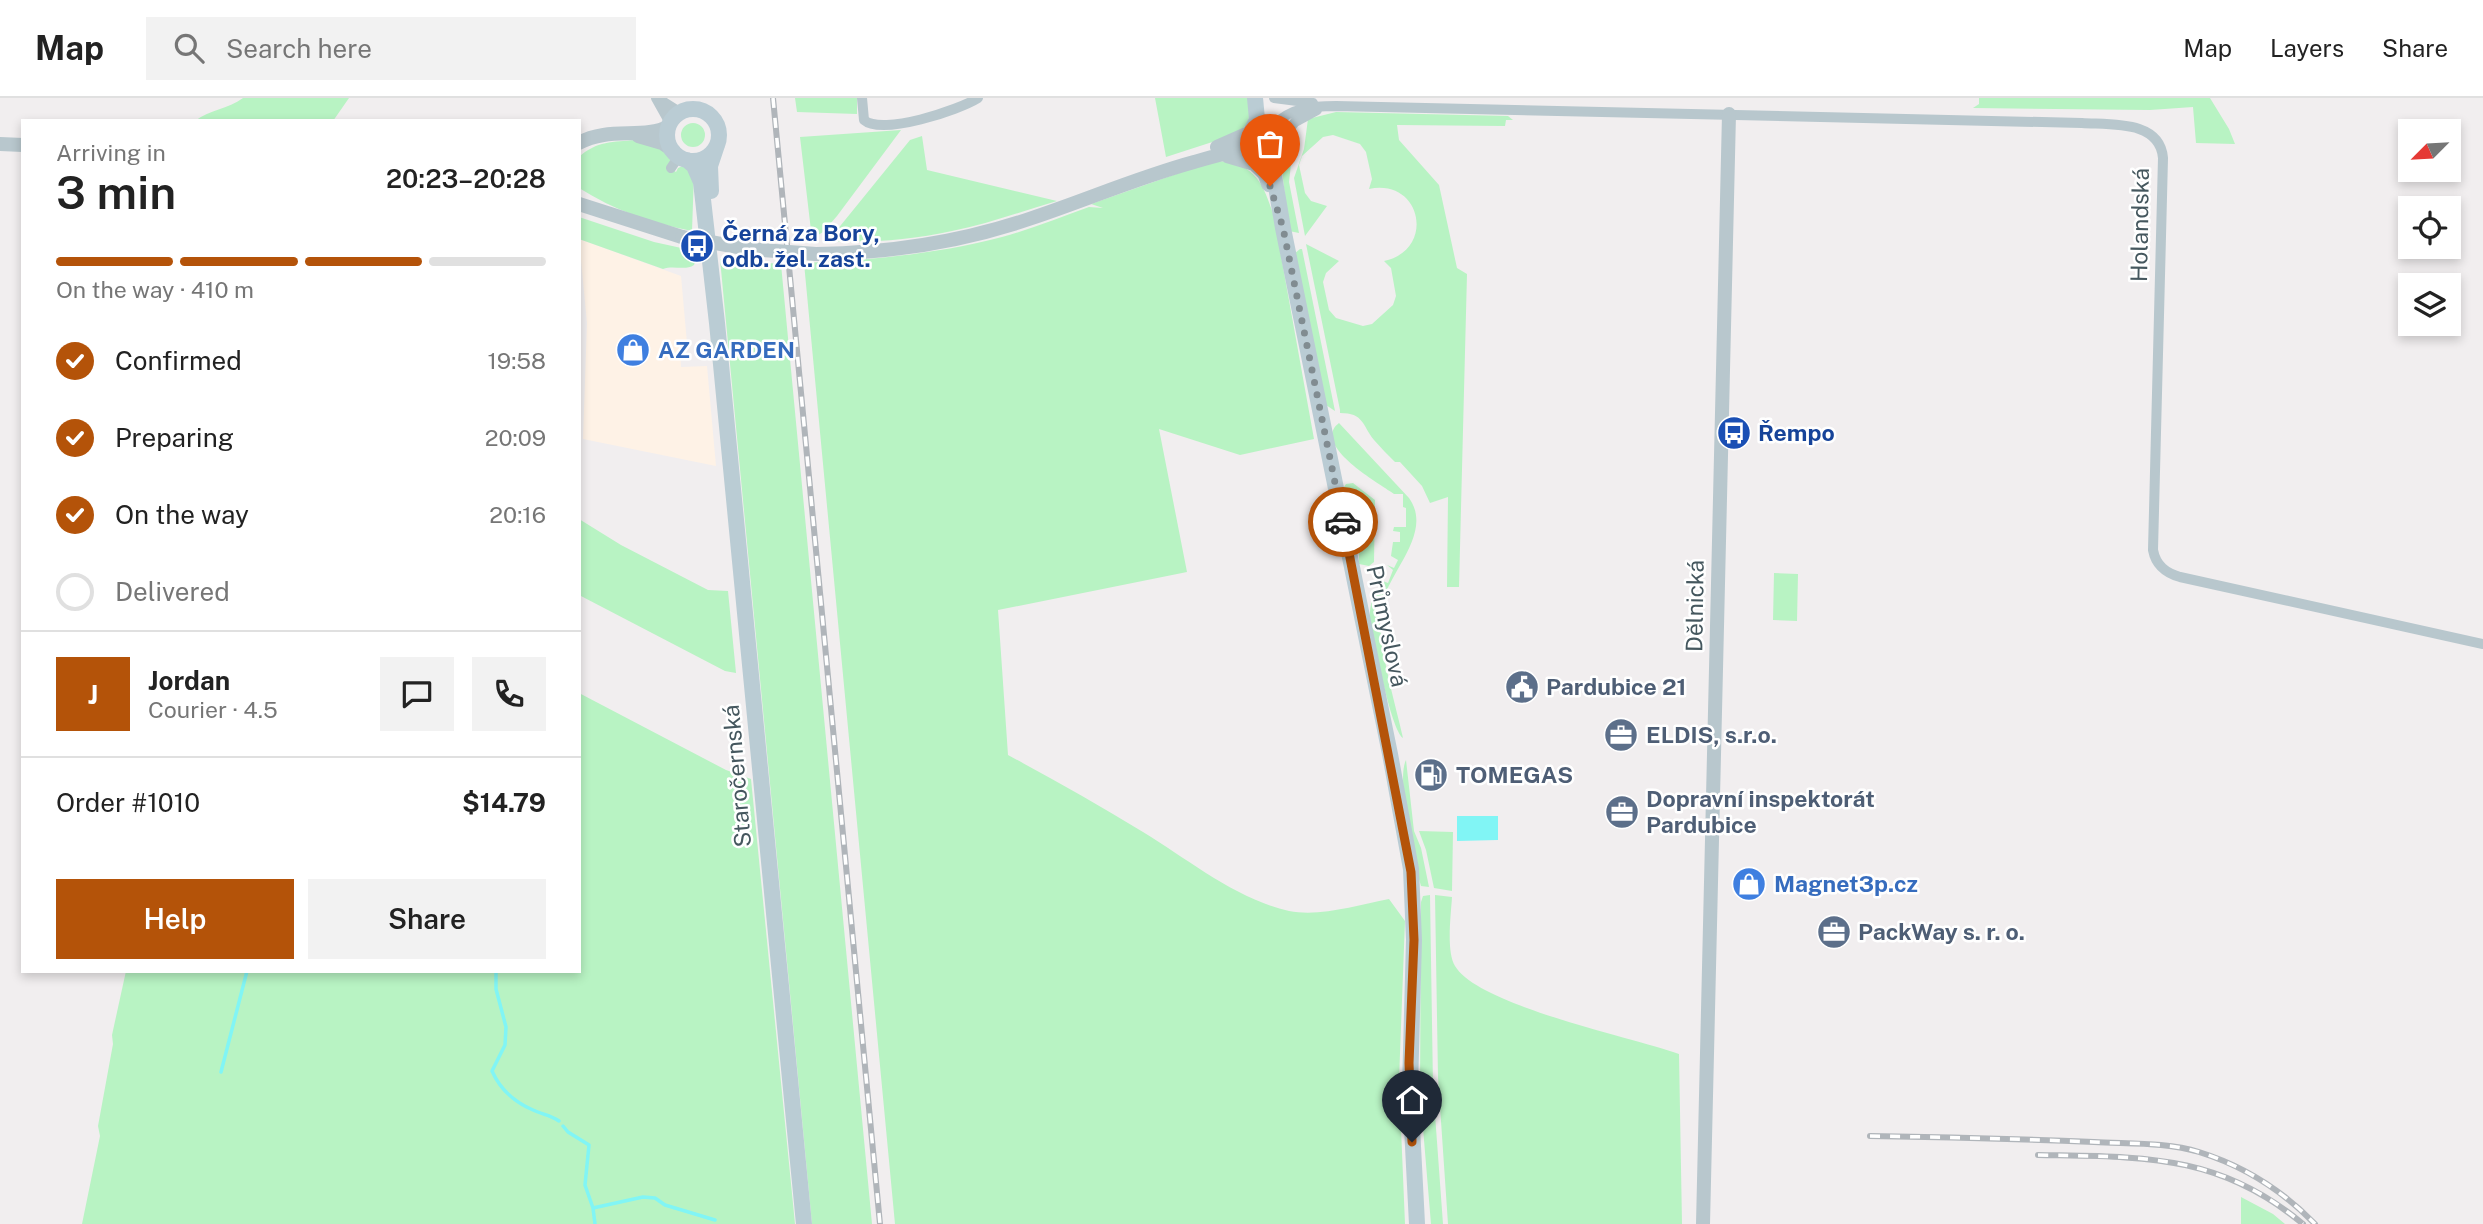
<!DOCTYPE html>
<meta charset="utf-8">
<style>
:root{--surface:#fff;--page:#f2f2f2;--text:#222;--muted:#767676;--line:#e0e0e0;--accent:#b45309}
body{margin:0;font-family:"Public Sans",sans-serif;background:var(--page);color:var(--text);height:100vh;display:flex;flex-direction:column;font-size:26px;white-space:nowrap}
*{box-sizing:border-box;margin:0}
p{font-size:23px;color:var(--muted)}
.icon{flex:none;width:38px;height:38px;fill:none;stroke:currentColor;stroke-width:2;stroke-linecap:round;stroke-linejoin:round}
.map{position:relative;flex:1;overflow:hidden}
.sheet{position:absolute;left:21px;top:21px;width:560px;height:854px;display:flex;flex-direction:column;background:var(--surface);border-radius:0px;box-shadow:0 4px 10px #0003}
.sheet>*{flex:none}
.needle{width:46px;rotate:246deg}
.fabs{position:absolute;left:2398px;top:21px;display:grid;gap:14px}
.fabs a{display:grid;place-items:center;width:63px;height:63px;border-radius:0px;background:var(--surface);box-shadow:0 4px 10px #0003;font-size:35px}
.pin{position:absolute;display:grid;place-items:center;width:60px;height:60px;color:#fff;margin:-72px -30px;border-radius:50% 50% 50% 0;rotate:-45deg;box-shadow:0 0 7px #0007}
.pin .icon{rotate:45deg}
.courier{position:absolute;display:grid;place-items:center;width:70px;height:70px;margin:-35px;border:5px solid #b45309;border-radius:50%;background:#fff;color:#222;box-shadow:0 2px 9px #0007}
.summary em{font-style:normal;font-weight:600}
.summary div{display:flex;flex-direction:column-reverse}
.summary{display:flex;align-items:center;justify-content:space-between;height:119px;padding:0 35px}
h1{font-size:46px;font-weight:600;line-height:52px}
.bar{display:grid;grid-template-columns:repeat(4,1fr);gap:10px 7px;align-content:center;height:84px;padding:0 35px}
.bar i{height:9px;border-radius:5px;background:var(--line)}
.bar .selected{background:var(--accent)}
.bar p{grid-column:span 4}
.line{display:flex;align-items:center;gap:18px;padding:0 35px;border-top:2px solid var(--line)}
.line div{flex:1}
.round{display:grid;place-items:center;flex:none;width:74px;height:74px;border-radius:0px;background:var(--page)}
ol{padding:0 35px;list-style:none}
li{display:flex;align-items:center;gap:21px;height:77px}
li p{margin-inline-start:auto}
li .icon{padding:7px;border-radius:50%;background:var(--accent);color:#fff;stroke-width:4}
li:last-child{color:var(--muted)}
li i{width:38px;height:38px;border:4px solid var(--line);border-radius:50%}
.primary-button{display:flex;gap:14px;margin-top:auto;padding:14px 35px}
.primary-button a{flex:1;height:80px;border-radius:0px;background:var(--accent);color:#fff;font-size:28px;font-weight:600;line-height:80px;text-align:center}
.primary-button a+a{background:var(--page);color:var(--text)}
header{display:flex;align-items:center;gap:42px;box-sizing:border-box;height:98px;padding:0 35px;background:var(--surface);border-bottom:2px solid var(--line)}
header strong{font-size:33px}
nav{display:flex;gap:38px;margin-inline-start:auto;font-size:24px}
.search{width:490px;height:63px;background:var(--page);display:flex;align-items:center;gap:18px;box-sizing:border-box;padding:0 24px;border-radius:0px;color:var(--muted);font-size:26px}
.map>svg:first-child{display:block}
.commercial{fill:#fef2e6}
.green{fill:#b8f3c3}
.water{fill:#81f5f5}
.lines{fill:none;stroke-linecap:round;stroke-linejoin:round}
.stream{stroke:#81f5f5;stroke-width:3.5}
.minor{stroke:#b8c7cd;stroke-width:10}
.tertiary{stroke:#b8c7cd;stroke-width:14}
.secondary{stroke:#baccd4;stroke-width:16}
.rail-casing{stroke:#b0b5ba;stroke-width:6}
.rail{stroke:#fff;stroke-width:3.5;stroke-dasharray:10;stroke-linecap:butt}
.tertiary-bridge{stroke:#b8c7cd;stroke-width:14}
.done{stroke:#818c91;stroke-width:7;stroke-dasharray:0 12.6}
.route{stroke:#b45309;stroke-width:9}
.labels{text-anchor:middle;stroke-width:5;stroke-linejoin:round;paint-order:stroke}
.street-label{font-size:23px;fill:#45575e;stroke:#fff}
.transit-label{font-size:23px;font-weight:bold;fill:#164399;stroke:#fff;text-anchor:start}
.shop-label{font-size:23px;font-weight:bold;fill:#366cbe;stroke:#fff;text-anchor:start}
.service-label{font-size:23px;font-weight:bold;fill:#4e5e75;stroke:#fff;text-anchor:start}
</style>
<header>
<strong>Map</strong>
<div class="search"><svg class="icon" aria-label="search" viewBox="0 0 24 24"><circle cx="10" cy="10" r="6"/><path d="M15 15l6 6"/></svg>Search here</div>
<nav><a>Map</a><a>Layers</a><a>Share</a></nav>
</header>
<div class="map">
<svg width="2483" height="1126" viewBox="0 0 2483 1126">
<rect width="100%" height="100%" fill="#f1eeef"/>
<path class="commercial" d="M 579,141 L 681,178 L 687,245 L 680,250 L 681,269 L 707,268 L 716,368 L 583,341 L 587,225 Z"/>
<path class="green" d="M 243,0 L 349,0 L 333,23 L 195,23 C 209,12 228,11 243,0 Z
M 795,0 L 857,0 L 857,16 L 797,14 Z
M 1155,0 L 1250,0 C 1251,17 1250,25 1237,36 L 1166,59 Z
M 1979,0 L 2210,0 L 2229,31 L 2235,46 L 2196,45 L 2193,9 L 2150,12 L 1973,10 L 1979,6 Z
M 1336,14 L 1508,18 L 1513,22 L 1506,22 L 1505,28 L 1397,27 L 1399,42 L 1439,87 L 1457,170 L 1467,176 L 1459,489 L 1447,489 L 1448,399 L 1430,405 L 1422,388 L 1400,364 L 1395,364 C 1388,357 1381,350 1374,342 C 1362,327 1364,315 1340,315 L 1340,312 L 1306,146 L 1339,163 L 1326,175 L 1323,184 L 1329,212 L 1336,220 L 1363,228 L 1372,226 L 1393,207 L 1396,198 L 1391,170 L 1384,163 C 1436,152 1422,80 1369,91 L 1372,81 L 1366,54 L 1360,46 L 1333,37 L 1323,39 L 1302,58 L 1299,67 L 1305,95 L 1311,103 L 1327,108 L 1305,138 L 1294,80 L 1304,51 L 1308,21 Z
M681 37a12 12 0 1 1 24 0a12 12 0 1 1-24 0Z
M 901,32 L 837,118 L 823,134 L 812,141 L 800,39 Z
M 922,38 L 927,72 L 1057,103 C 1022,113 988,126 952,133 C 911,142 870,145 828,143 L 910,42 Z
M 635,42 L 654,46 L 670,57 L 670,64 L 668,68 L 676,74 L 678,70 L 685,67 L 694,76 L 692,133 C 651,125 614,112 579,90 L 579,59 C 596,43 614,44 635,42 Z
M 1280,55 L 1286,58 L 1291,66 L 1289,84 L 1299,135 L 1289,133 Z
M 1213,63 C 1254,63 1263,84 1274,119 L 1314,341 L 1240,357 L 1159,331 L 1187,474 L 998,512 L 1008,657 C 1054,682 1099,707 1143,734 C 1189,762 1236,801 1289,813 C 1321,819 1357,807 1389,801 L 1405,823 L 1399,982 L 1405,1126 L 895,1126 L 804,165 C 871,162 937,156 1002,139 C 1032,131 1061,119 1089,109 L 1103,110 L 1091,106 Z
M 579,119 L 654,144 L 695,153 L 697,158 L 694,167 C 686,173 673,167 663,171 L 579,141 Z
M 1300,151 L 1302,151 L 1335,313 L 1326,307 L 1294,156 Z
M 720,161 L 781,166 L 872,1126 L 812,1126 Z
M 1339,325 L 1409,400 C 1434,435 1388,474 1381,509 C 1375,538 1396,608 1403,640 C 1391,632 1373,540 1370,520 C 1369,511 1372,502 1375,494 L 1382,497 L 1386,489 L 1379,485 L 1380,482 L 1388,485 L 1393,472 L 1387,467 L 1394,470 L 1398,462 L 1391,458 L 1393,444 L 1400,444 L 1400,434 L 1393,433 L 1394,429 L 1406,429 L 1406,410 L 1403,409 L 1403,396 L 1394,396 C 1380,386 1310,347 1339,325 Z
M 1353,385 L 1375,402 L 1374,464 L 1369,468 L 1359,466 C 1360,436 1350,417 1344,389 L 1346,386 Z
M 579,421 L 621,447 L 708,492 L 728,493 L 736,575 L 725,573 L 579,497 Z
M 1774,475 L 1798,476 L 1797,523 L 1773,522 Z
M 579,595 L 726,672 L 751,681 L 795,1126 L 82,1126 L 100,1038 L 98,1028 L 113,946 L 112,937 L 126,873 L 579,873 Z
M 1406,662 L 1414,733 L 1421,750 L 1429,789 L 1421,788 L 1419,781 C 1414,756 1396,682 1406,662 Z
M 1419,733 L 1453,734 L 1452,793 L 1434,790 L 1426,752 Z
M 1430,797 L 1433,989 L 1443,1126 L 1431,1126 L 1420,994 L 1421,804 L 1423,798 Z
M 1435,797 L 1452,799 C 1451,817 1446,853 1455,868 C 1479,908 1632,939 1679,956 L 1682,1126 L 1448,1126 L 1438,979 Z
M 2241,1099 L 2273,1116 L 2285,1126 L 2241,1126 Z"/>
<path class="water" d="M 1457,718 L 1498,718 L 1498,742 L 1457,743 Z"/>
<g class="lines">
<path class="stream" d="M 496,873 L 496,891 L 506,929 L 505,947 L 492,973 C 500,991 514,1004 533,1012 C 541,1016 551,1017 559,1023
M 221,974 L 247,873
M 563,1028 L 568,1034 L 589,1047 L 585,1087 L 593,1110 L 595,1126
M 593,1110 L 643,1099 L 655,1100 L 665,1107 L 715,1122"/>
<path class="minor" d="M 656,0 L 670,25
M 862,0 L 864,22 C 882,38 959,12 978,0
M 1274,0 L 1313,5
M 659,1 L 681,15
M 1274,27 C 1292,9 1312,8 1336,8 L 2082,25 C 2111,27 2160,22 2163,60 L 2153,452 C 2156,468 2166,475 2180,479 L 2483,546
M 1280,42 L 1295,24 L 1317,12
M 671,70 L 679,58"/>
<path class="tertiary" d="M 638,38 L 662,45 L 674,53
M 579,45 C 609,28 644,42 669,28
M 0,46 L 23,47
M 1217,49 L 1251,34
M 1227,58 L 1254,66 L 1267,78
M 579,106 L 682,139
M 816,156 C 890,155 962,144 1032,120 C 1086,102 1139,79 1194,64 C 1215,58 1235,52 1257,51
M 1703,1126 L 1729,16"/>
<path class="secondary" d="M 1255,0 L 1257,21 L 1251,34 L 1250,42 L 1257,51 L 1269,86
M667 37a26 26 0 1 1 52 0a26 26 0 1 1-52 0Z
M 1252,31 L 1263,24 C 1283,26 1286,49 1266,54
M 1274,51 L 1274,77 L 1283,130 L 1390,656 L 1411,771 L 1414,842 L 1410,990 L 1417,1126
M 687,62 L 694,68 L 701,84 L 717,225 L 804,1126
M 711,93 L 710,68 L 717,47"/>
<g class="rail-casing">
<path id="rail" d="M 773,0 L 880,1126
M 1870,1038 C 1945,1039 2019,1041 2094,1044 C 2128,1046 2167,1044 2199,1054 C 2244,1068 2283,1093 2315,1126
M 2038,1057 C 2142,1059 2218,1055 2303,1126"/>
</g>
<use href="#rail" class="rail"/>
<path class="tertiary-bridge" d="M 682,139 L 749,151 L 816,156"/>
</g>
<g class="lines">
<path class="done" d="M 1270,88 L 1283,130 L 1343,424"/>
<path class="route" d="M 1343,424 L 1411,774 L 1414,842 L 1409,965 L 1412,1044"/>
</g>
<defs>
<g id="bus-disc" transform="scale(1.75)"><circle r="9.5" fill="#1a4fb4" stroke="#fff"/><path d="M-5-6H5V4H4V6H2V4H-2V6H-4V4H-5ZM-3.5-4V0h7V-4ZM-3.5 1.2v1.5H-2V1.2ZM2 1.2v1.5H3.5V1.2Z" fill="#fff"/></g>
<g id="shop-disc" transform="scale(1.75)"><circle r="9.5" fill="#3f7fe0" stroke="#fff"/><path d="M-5-2.5h2.3a2.7 3.5 0 0 1 5.4 0H5L5.5 6h-11ZM-1.5-2.5h3a1.5 2.3 0 0 0-3 0Z" fill="#fff"/></g>
<g id="civic-disc" transform="scale(1.75)"><circle r="9.5" fill="#5c6f8a" stroke="#fff"/><path d="M-.6-6.5H3V-4.5H.6V-3L4-1V1h2V6H-6V1h2V-1L-.6-3ZM-1.2 2.5V6h2.4V2.5Z" fill="#fff"/></g>
<g id="office-disc" transform="scale(1.75)"><circle r="9.5" fill="#5c6f8a" stroke="#fff"/><path d="M-6-3h4V-5.5h4V-3h4V5H-6ZM-1-4.5V-3h2v-1.5ZM-6 0V1H6V0Z" fill="#fff"/></g>
<g id="fuel-disc" transform="scale(1.75)"><circle r="9.5" fill="#5c6f8a" stroke="#fff"/><path d="M-5.5-6h7V0h2V4h1.3V-2.5L3-4.5l.8-.8L6-3V5H2.5V1h-1V6h-7ZM-4.2-4.7v3.2H.2V-4.7Z" fill="#fff"/></g>
</defs>
<g fill-rule="evenodd">
<use href="#bus-disc" x="697" y="148"/>
<use href="#shop-disc" x="633" y="252"/>
<use href="#bus-disc" x="1734" y="335"/>
<use href="#civic-disc" x="1522" y="589"/>
<use href="#office-disc" x="1621" y="637"/>
<use href="#fuel-disc" x="1431" y="677"/>
<use href="#office-disc" x="1622" y="714"/>
<use href="#shop-disc" x="1749" y="786"/>
<use href="#office-disc" x="1834" y="834"/>
</g>
<g class="labels">
<g class="street-label">
<text transform="translate(2140 127) rotate(-89)" y="8">Holandská</text>
<text transform="translate(1695 508) rotate(-89)" y="8">Dělnická</text>
<text transform="translate(1387 528) rotate(78)" y="8">Průmyslová</text>
<text transform="translate(737 678) rotate(-95)" y="8">Staročernská</text>
</g>
<g class="transit-label">
<text x="722" y="143">Černá za Bory,<tspan x="722" dy="26">odb. žel. zast.</tspan></text>
<text x="1758" y="343">Řempo</text>
</g>
<g class="shop-label">
<text x="658" y="260">AZ GARDEN</text>
<text x="1774" y="794">Magnet3p.cz</text>
</g>
<g class="service-label">
<text x="1546" y="597">Pardubice 21</text>
<text x="1646" y="645">ELDIS, s.r.o.</text>
<text x="1456" y="685">TOMEGAS</text>
<text x="1646" y="709">Dopravní inspektorát<tspan x="1646" dy="26">Pardubice</tspan></text>
<text x="1858" y="842">PackWay s. r. o.</text>
</g>
</g>
</svg>
<div class="fabs">
<a><svg class="needle" viewBox="-14 -14 28 28"><path d="M0-13l5 13h-10z" fill="#e53935"/><path d="M0 13l5-13h-10z" fill="#767676"/></svg></a>
<a><svg class="icon" aria-label="locate" viewBox="0 0 24 24"><circle cx="12" cy="12" r="6"/><path d="M12 2v4M12 18v4M2 12h4M18 12h4"/></svg></a>
<a><svg class="icon" aria-label="layers" viewBox="0 0 24 24"><path d="M12 4l9 5-9 5-9-5zM3 14l9 5 9-5"/></svg></a>
</div>
<div class="pin" style="left:1270px;top:88px;background:#ea580c"><svg class="icon" aria-label="bag" viewBox="0 0 24 24"><path d="M5 8h14l-1 12H6zM9 8a3 3 0 0 1 6 0"/></svg></div>
<div class="pin" style="left:1412px;top:1044px;background:#1f2937"><svg class="icon" aria-label="home" viewBox="0 0 24 24"><path d="M3 11l9-7 9 7M6 9v11h12V9"/></svg></div>
<div class="courier" style="left:1343px;top:424px"><svg class="icon" aria-label="car" viewBox="0 0 24 24"><path d="M5 17H2v-5l4-1 3-4h7l3 4 3 1v5h-3M9 17h6M6 11h13"/><circle cx="7" cy="17" r="2"/><circle cx="17" cy="17" r="2"/></svg></div>
<section class="sheet">
<div class="summary"><div><h1>3 min</h1><p>Arriving in</p></div><em>20:23–20:28</em></div>
<div class="bar"><i class="selected"></i><i class="selected"></i><i class="selected"></i><i></i><p>On the way · 410 m</p></div>
<ol>
<li><svg class="icon" aria-label="check" viewBox="0 0 24 24"><path d="M5 12l5 5 9-10"/></svg>Confirmed<p>19:58</p></li>
<li><svg class="icon" aria-label="check" viewBox="0 0 24 24"><path d="M5 12l5 5 9-10"/></svg>Preparing<p>20:09</p></li>
<li><svg class="icon" aria-label="check" viewBox="0 0 24 24"><path d="M5 12l5 5 9-10"/></svg>On the way<p>20:16</p></li>
<li><i></i>Delivered</li>
</ol>
<div class="line" style="height:126px"><b class="round" style="background:var(--accent);color:#fff">J</b><div><b>Jordan</b><p>Courier · 4.5</p></div><a class="round"><svg class="icon" aria-label="chat" viewBox="0 0 24 24"><path d="M4 5h16v11H9l-5 4z"/></svg></a><a class="round"><svg class="icon" aria-label="phone" viewBox="0 0 24 24"><path d="M5 4h4l2 5-3 2q2 4 5 5l2-3 5 2v4C11 20 4 13 5 4z"/></svg></a></div>
<div class="line" style="height:91px"><div>Order #1010</div><b>$14.79</b></div>
<div class="primary-button"><a>Help</a><a>Share</a></div>
</section>
</div>
